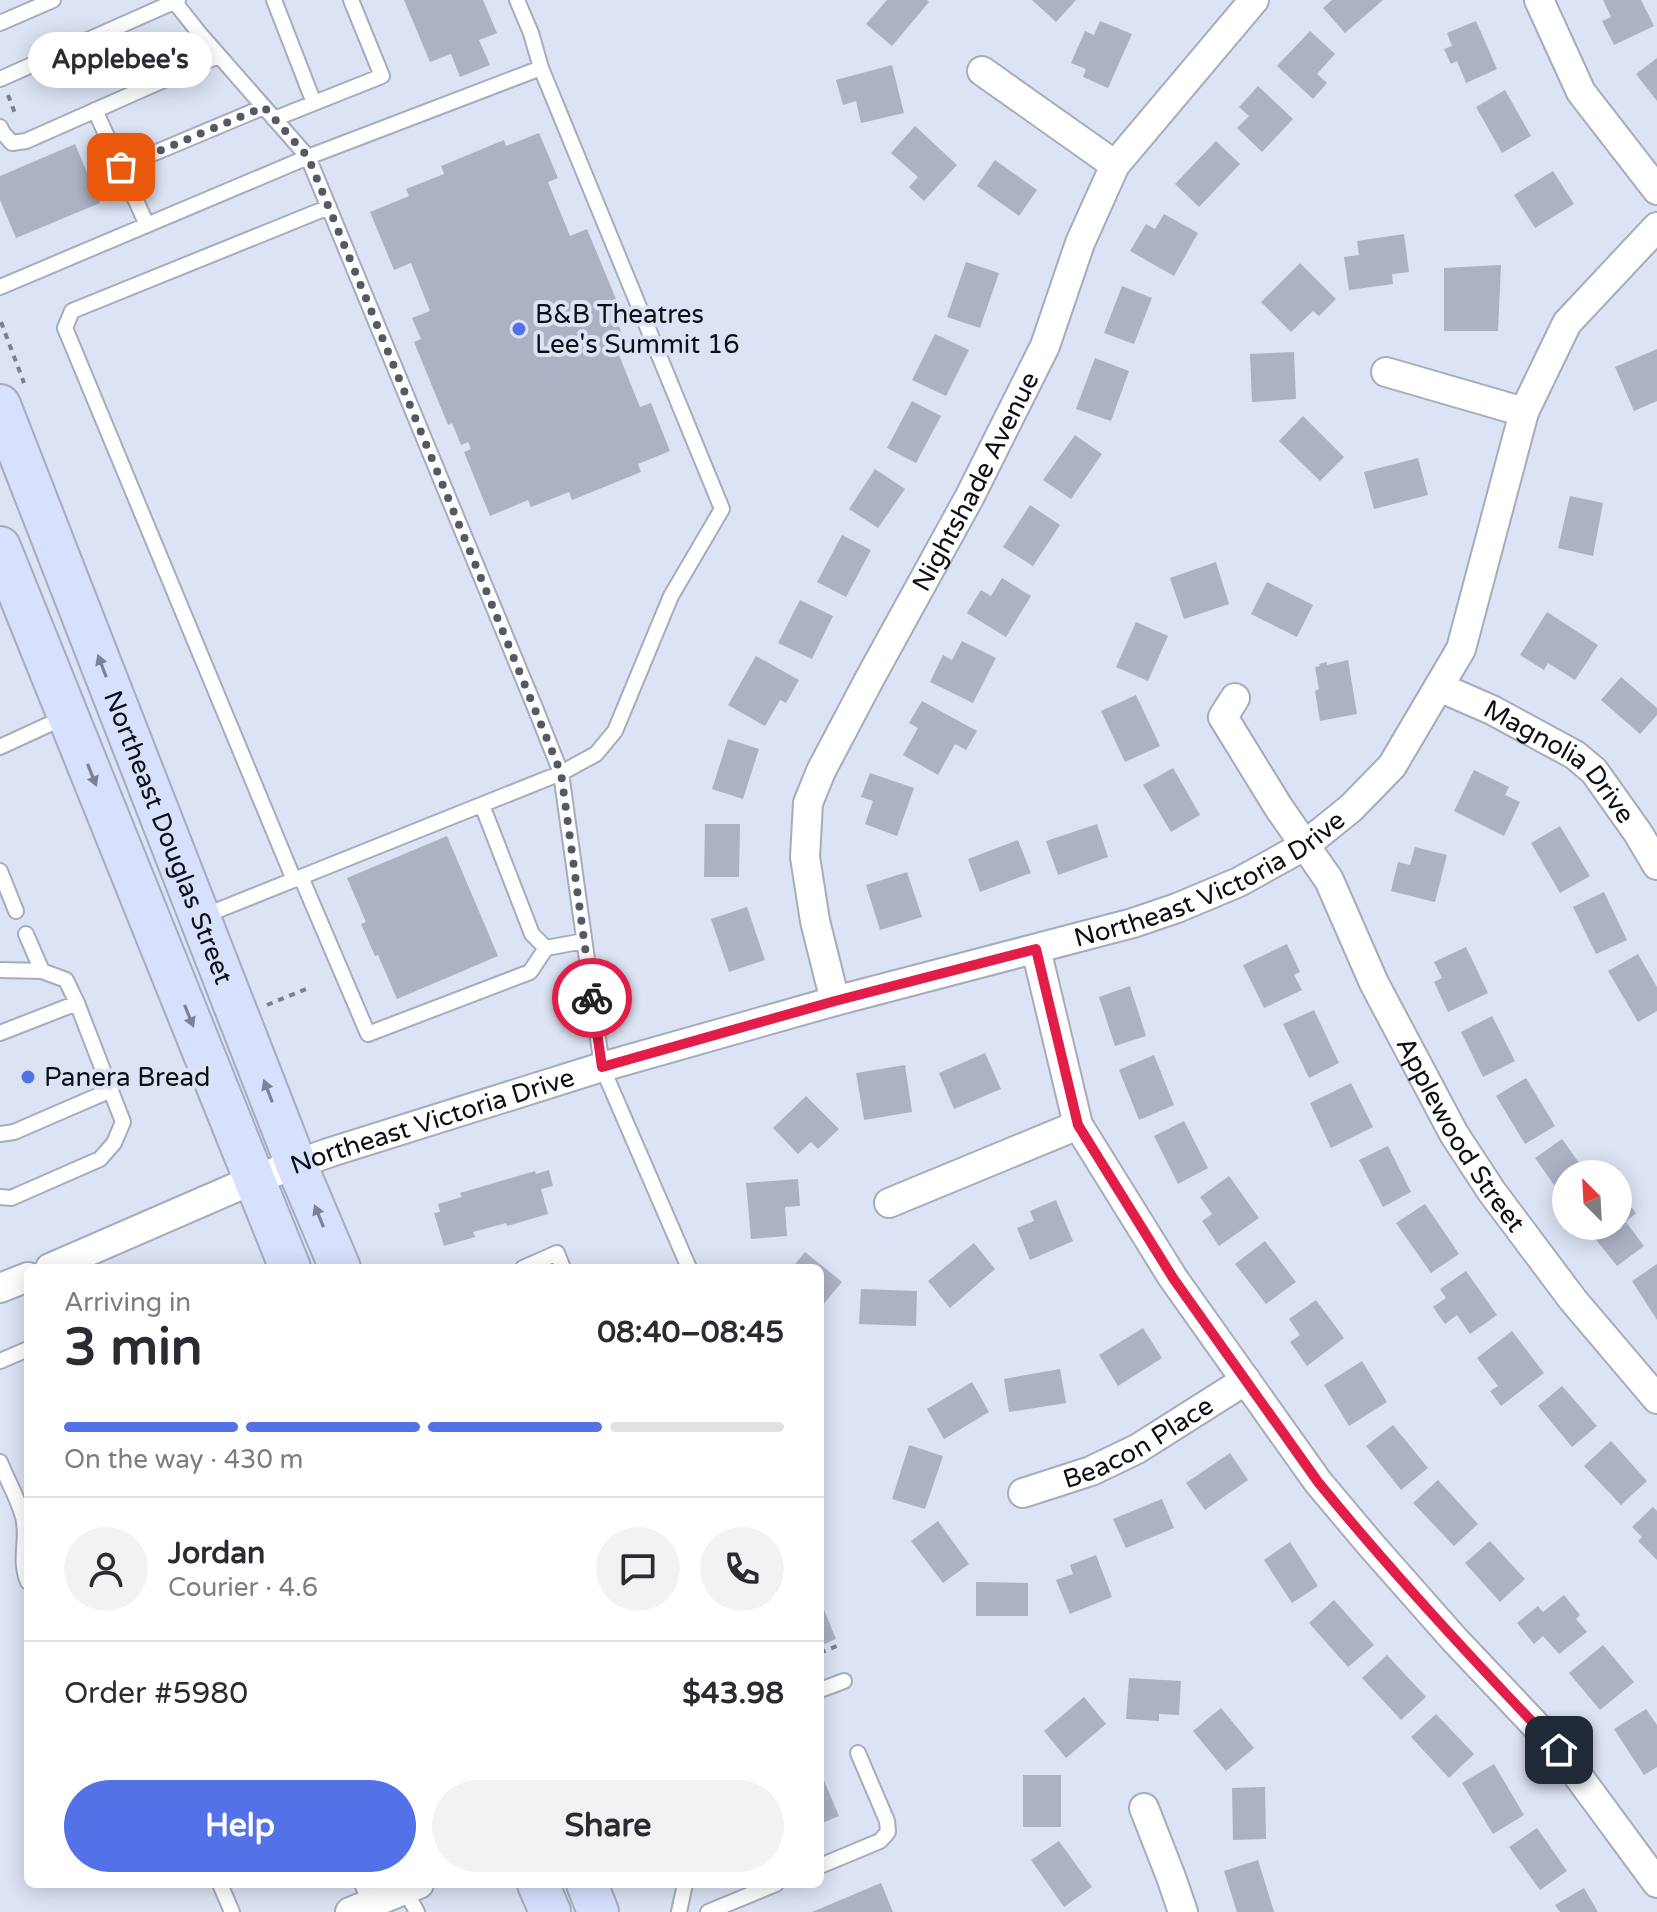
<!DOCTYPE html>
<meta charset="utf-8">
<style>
:root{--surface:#fff;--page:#f2f2f3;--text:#2b2b33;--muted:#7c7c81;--line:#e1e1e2;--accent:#5372e7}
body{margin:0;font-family:"Varela Round",sans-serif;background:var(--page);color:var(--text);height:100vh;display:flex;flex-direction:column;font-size:30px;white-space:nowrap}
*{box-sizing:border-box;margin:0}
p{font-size:26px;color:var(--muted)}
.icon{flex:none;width:44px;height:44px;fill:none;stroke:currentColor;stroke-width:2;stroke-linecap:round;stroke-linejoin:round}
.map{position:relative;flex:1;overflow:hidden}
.drawer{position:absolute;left:24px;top:1264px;width:800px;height:624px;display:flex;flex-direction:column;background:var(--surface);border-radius:12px;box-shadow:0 4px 20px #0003}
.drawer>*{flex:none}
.needle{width:52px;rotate:336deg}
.fabs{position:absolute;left:1552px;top:1160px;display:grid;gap:16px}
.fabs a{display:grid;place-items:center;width:80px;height:80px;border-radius:50%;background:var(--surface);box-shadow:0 4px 20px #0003;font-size:40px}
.pin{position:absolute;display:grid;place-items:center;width:68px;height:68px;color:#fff;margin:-34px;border-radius:16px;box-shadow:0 4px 12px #0006}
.courier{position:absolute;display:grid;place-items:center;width:80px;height:80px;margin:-40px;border:6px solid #e11d48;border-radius:50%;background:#fff;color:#222;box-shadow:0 2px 10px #0007}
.bubble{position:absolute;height:56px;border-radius:28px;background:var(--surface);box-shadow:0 4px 20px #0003;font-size:26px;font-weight:800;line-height:56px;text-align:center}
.head em{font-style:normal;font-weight:800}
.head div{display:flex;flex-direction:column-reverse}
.head{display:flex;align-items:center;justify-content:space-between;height:136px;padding:0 40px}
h1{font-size:52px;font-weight:800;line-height:60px}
.bar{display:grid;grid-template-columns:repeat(4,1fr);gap:12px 8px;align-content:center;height:96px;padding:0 40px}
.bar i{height:10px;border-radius:6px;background:var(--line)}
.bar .current{background:var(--accent)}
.bar p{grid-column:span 4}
.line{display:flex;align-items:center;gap:20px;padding:0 40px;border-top:2px solid var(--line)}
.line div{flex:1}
.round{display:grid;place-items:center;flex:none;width:84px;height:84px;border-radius:42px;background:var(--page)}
.button{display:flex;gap:16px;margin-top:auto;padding:16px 40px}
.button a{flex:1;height:92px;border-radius:48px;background:var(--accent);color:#fff;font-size:32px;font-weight:800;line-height:92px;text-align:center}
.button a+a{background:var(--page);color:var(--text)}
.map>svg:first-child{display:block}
.building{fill:#acb2c4}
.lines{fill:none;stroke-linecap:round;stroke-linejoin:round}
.lane-casing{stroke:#a6acbd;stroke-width:18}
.street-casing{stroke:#a6acbd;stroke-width:32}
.secondary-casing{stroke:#a6acbd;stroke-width:44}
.path{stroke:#7b808c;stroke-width:4;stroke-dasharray:6 6;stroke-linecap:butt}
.lane{stroke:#fff;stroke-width:14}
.street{stroke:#fff;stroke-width:28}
.secondary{stroke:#d7e0fc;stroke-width:40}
.oneway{fill:#7c8294}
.done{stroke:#555963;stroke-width:8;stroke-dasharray:0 14.4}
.route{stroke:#e11d48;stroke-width:10}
.poi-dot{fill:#5372e7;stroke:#dce3f4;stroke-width:3}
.labels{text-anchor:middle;stroke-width:8;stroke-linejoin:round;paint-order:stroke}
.poi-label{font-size:26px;fill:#0d0f15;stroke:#dce3f4;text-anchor:start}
.street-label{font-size:26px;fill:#0d0f15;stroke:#dce3f4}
</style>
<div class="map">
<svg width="1657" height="1912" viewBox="0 0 1657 1912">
<rect width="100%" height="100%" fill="#dce3f4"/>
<path class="building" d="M 404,0 L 483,0 L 497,33 L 479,40 L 490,65 L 460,77 L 451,54 L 430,62 Z
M 887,0 L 927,0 L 929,2 L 892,46 L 866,24 Z
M 1032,0 L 1076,0 L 1056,22 Z
M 1332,0 L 1383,0 L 1345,33 L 1323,8 Z
M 1603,0 L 1641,0 L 1654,26 L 1614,45 L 1602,21 L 1611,17 Z
M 1100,21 L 1132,34 L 1108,88 L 1083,77 L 1086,69 L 1071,63 L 1085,31 L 1094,35 Z
M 1476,21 L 1497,69 L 1466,83 L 1457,61 L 1451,64 L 1444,49 L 1452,46 L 1447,33 Z
M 1310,31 L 1335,54 L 1317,74 L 1327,83 L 1313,99 L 1277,66 Z
M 1657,58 L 1657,101 L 1636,74 Z
M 892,65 L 904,113 L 861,123 L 856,101 L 843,105 L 836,80 Z
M 1258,86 L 1293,119 L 1262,152 L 1237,128 L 1249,116 L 1239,107 Z
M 1505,90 L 1531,136 L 1502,153 L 1476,107 Z
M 915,126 L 957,165 L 924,201 L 909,187 L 918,177 L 891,153 Z
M 539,133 L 558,178 L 548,182 L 570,236 L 587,229 L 616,299 L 609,301 L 629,351 L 619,355 L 640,407 L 651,403 L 670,451 L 638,464 L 641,472 L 572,500 L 569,492 L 531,507 L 528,500 L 490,516 L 464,452 L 471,449 L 468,442 L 461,445 L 452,423 L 448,425 L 414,342 L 421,339 L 412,318 L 430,311 L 411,263 L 394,270 L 370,212 L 409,196 L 406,189 L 444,174 L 441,166 L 504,140 L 506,146 Z
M 1216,141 L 1240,164 L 1199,207 L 1175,184 Z
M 75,144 L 100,203 L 16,238 L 0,200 L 0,176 Z
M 995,160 L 1037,190 L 1019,216 L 977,186 Z
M 1553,171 L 1574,204 L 1535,228 L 1514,195 Z
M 1164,214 L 1198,233 L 1174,276 L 1130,251 L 1146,224 L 1155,229 Z
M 1404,234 L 1409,272 L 1392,274 L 1393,284 L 1349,290 L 1344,257 L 1359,255 L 1357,241 Z
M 966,262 L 999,273 L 980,328 L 947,317 Z
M 1300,263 L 1336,299 L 1319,316 L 1313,311 L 1291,332 L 1261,302 Z
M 1501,265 L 1498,331 L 1444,331 L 1444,268 Z
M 1122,286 L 1152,298 L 1134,344 L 1104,333 Z
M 935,334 L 969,350 L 946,396 L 912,380 Z
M 1657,349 L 1657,401 L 1634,411 L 1615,367 Z
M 1294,352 L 1296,399 L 1252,402 L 1250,354 Z
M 1095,358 L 1129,371 L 1111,421 L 1076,409 Z
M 912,401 L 941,416 L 916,463 L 887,448 Z
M 1303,416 L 1344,457 L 1320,481 L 1279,441 Z
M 1075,435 L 1102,454 L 1071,499 L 1043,480 Z
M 1418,458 L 1428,495 L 1374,509 L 1364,472 Z
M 875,469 L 905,489 L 878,528 L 849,509 Z
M 1570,496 L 1603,503 L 1593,556 L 1558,548 Z
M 1030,505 L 1060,525 L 1033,566 L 1003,547 Z
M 842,535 L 871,550 L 846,597 L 817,582 Z
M 1216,562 L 1229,604 L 1184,619 L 1170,578 Z
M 1002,578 L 1031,596 L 1006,637 L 967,613 L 981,590 L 991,596 Z
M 1267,582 L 1313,605 L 1297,637 L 1251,614 Z
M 800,600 L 833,616 L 812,659 L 778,643 Z
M 1547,612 L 1598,645 L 1575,680 L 1548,663 L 1544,670 L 1520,655 Z
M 1136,622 L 1168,636 L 1148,681 L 1116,667 Z
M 962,641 L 996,658 L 973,703 L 930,682 L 943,655 L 952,660 Z
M 756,656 L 799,680 L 786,703 L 780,700 L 765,726 L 728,705 Z
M 1348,660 L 1357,714 L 1320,721 L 1315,691 L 1319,689 L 1315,667 L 1320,666 L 1319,664 L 1327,662 L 1327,665 Z
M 1621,677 L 1657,708 L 1657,715 L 1640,734 L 1601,700 Z
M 1136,695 L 1160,746 L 1125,762 L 1101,711 Z
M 922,701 L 977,731 L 966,750 L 955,744 L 938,775 L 903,755 L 918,728 L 909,723 Z
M 728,739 L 759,749 L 743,799 L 712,789 Z
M 1173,768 L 1200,815 L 1171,832 L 1143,785 Z
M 1474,770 L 1509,787 L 1505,795 L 1520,802 L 1504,836 L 1454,811 Z
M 870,773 L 914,788 L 897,836 L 865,824 L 873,801 L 861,797 Z
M 705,824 L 740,824 L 739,877 L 704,877 Z
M 1097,824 L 1108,857 L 1058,875 L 1046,841 Z
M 1560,826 L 1590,876 L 1560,893 L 1531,843 Z
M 447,836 L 498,956 L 397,999 L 378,955 L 375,956 L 361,924 L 366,922 L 347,878 Z
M 1018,840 L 1031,873 L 980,892 L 968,859 Z
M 1415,847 L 1447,855 L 1435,902 L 1391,891 L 1398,862 L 1410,865 Z
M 907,872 L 922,917 L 880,930 L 866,885 Z
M 1604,892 L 1627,940 L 1596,954 L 1573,907 Z
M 747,907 L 765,960 L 729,972 L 711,919 Z
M 1287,944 L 1300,972 L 1294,975 L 1302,990 L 1264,1008 L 1243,965 Z
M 1466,947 L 1488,993 L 1448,1012 L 1434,982 L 1442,978 L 1434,962 Z
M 1638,954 L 1657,987 L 1657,1011 L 1638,1022 L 1608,971 Z
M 1130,986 L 1146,1036 L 1115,1046 L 1099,997 Z
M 1314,1010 L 1339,1063 L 1309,1078 L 1283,1024 Z
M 1492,1016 L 1515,1061 L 1483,1077 L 1461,1032 Z
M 985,1053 L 1001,1089 L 954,1109 L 939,1073 Z
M 1154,1055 L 1174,1105 L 1139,1120 L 1119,1070 Z
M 905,1065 L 912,1112 L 864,1120 L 856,1073 Z
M 1526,1078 L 1555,1126 L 1525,1144 L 1496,1096 Z
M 1351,1083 L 1373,1127 L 1331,1148 L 1310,1103 Z
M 806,1096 L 839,1129 L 818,1149 L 811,1142 L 798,1154 L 773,1128 Z
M 1184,1121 L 1208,1168 L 1178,1184 L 1154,1136 Z
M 1562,1139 L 1587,1174 L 1566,1174 L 1566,1202 L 1535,1158 Z
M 1388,1146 L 1411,1192 L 1383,1207 L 1359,1160 Z
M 549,1170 L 553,1186 L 541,1189 L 548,1214 L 507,1226 L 506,1223 L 473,1232 L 475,1237 L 444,1246 L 434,1213 L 440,1212 L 438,1204 L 462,1197 L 460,1193 L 535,1171 L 536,1174 Z
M 1229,1176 L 1259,1218 L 1219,1246 L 1202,1221 L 1212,1214 L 1200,1197 Z
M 798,1179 L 800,1206 L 785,1207 L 787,1236 L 751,1239 L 746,1183 Z
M 1623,1197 L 1636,1213 L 1626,1222 L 1644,1246 L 1617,1266 L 1585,1226 L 1618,1226 L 1618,1202 Z
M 1056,1200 L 1073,1241 L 1030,1260 L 1017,1228 L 1034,1221 L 1030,1211 Z
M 1425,1204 L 1459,1254 L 1431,1273 L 1396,1223 Z
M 1265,1241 L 1296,1282 L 1266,1304 L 1235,1264 Z
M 974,1243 L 995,1269 L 950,1308 L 928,1281 Z
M 805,1252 L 842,1282 L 820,1308 L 820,1268 L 792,1268 Z
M 1657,1264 L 1657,1320 L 1632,1281 Z
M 1466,1271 L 1497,1315 L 1470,1334 L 1457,1315 L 1445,1324 L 1433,1307 L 1446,1298 L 1440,1289 Z
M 861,1289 L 917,1291 L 916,1326 L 859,1324 Z
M 1316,1300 L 1344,1338 L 1307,1366 L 1290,1342 L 1300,1335 L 1289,1319 Z
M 1143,1328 L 1162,1358 L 1118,1386 L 1099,1355 Z
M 1512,1331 L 1544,1373 L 1501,1406 L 1490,1391 L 1498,1386 L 1477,1358 Z
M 1362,1361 L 1387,1402 L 1349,1426 L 1324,1385 Z
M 1060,1369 L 1066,1403 L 1009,1412 L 1004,1379 Z
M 972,1382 L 989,1412 L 944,1439 L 927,1409 Z
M 1562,1386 L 1597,1426 L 1572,1447 L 1538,1406 Z
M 1393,1425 L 1428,1468 L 1401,1490 L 1366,1446 Z
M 1611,1441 L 1647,1481 L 1621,1505 L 1584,1466 Z
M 909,1445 L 943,1456 L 925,1509 L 892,1499 Z
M 1230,1453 L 1248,1480 L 1205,1510 L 1186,1483 Z
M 1438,1480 L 1478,1524 L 1454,1546 L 1413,1503 Z
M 1162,1499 L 1174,1528 L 1126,1548 L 1113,1519 Z
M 1653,1507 L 1657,1511 L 1657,1560 L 1638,1541 L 1642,1537 L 1632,1527 Z
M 938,1521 L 969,1564 L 943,1583 L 911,1541 Z
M 1490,1541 L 1525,1579 L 1500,1602 L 1465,1563 Z
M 1290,1542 L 1318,1586 L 1292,1603 L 1264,1560 Z
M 1096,1555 L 1112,1597 L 1070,1614 L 1056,1580 L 1073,1574 L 1070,1565 Z
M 976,1582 L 1028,1583 L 1028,1616 L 976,1616 Z
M 1564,1595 L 1580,1615 L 1576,1619 L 1587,1632 L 1559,1654 L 1543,1636 L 1534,1644 L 1517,1623 L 1538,1606 L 1543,1612 Z
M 820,1600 L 836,1639 L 820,1646 Z
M 1334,1600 L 1374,1645 L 1348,1667 L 1309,1623 Z
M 1603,1645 L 1634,1682 L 1600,1710 L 1569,1673 Z
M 1387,1655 L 1426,1697 L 1401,1720 L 1362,1678 Z
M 1129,1678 L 1181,1681 L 1179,1715 L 1159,1714 L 1159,1721 L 1126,1719 Z
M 1084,1697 L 1106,1724 L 1066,1758 L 1044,1731 Z
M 1221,1708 L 1254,1748 L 1226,1771 L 1193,1731 Z
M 1646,1709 L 1657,1725 L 1657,1767 L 1644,1775 L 1614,1729 Z
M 1436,1714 L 1474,1754 L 1449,1778 L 1411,1737 Z
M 1494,1764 L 1524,1815 L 1493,1834 L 1462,1783 Z
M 820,1771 L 839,1816 L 820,1824 Z
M 1023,1775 L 1061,1775 L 1061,1827 L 1023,1827 Z
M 1265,1787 L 1266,1839 L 1233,1840 L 1232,1788 Z
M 1537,1828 L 1567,1871 L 1540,1890 L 1509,1847 Z
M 1059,1841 L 1092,1887 L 1064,1907 L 1031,1860 Z
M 1258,1860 L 1274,1912 L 1237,1912 L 1224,1871 Z
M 881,1883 L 893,1912 L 812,1912 Z
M 1584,1888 L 1598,1912 L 1560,1912 L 1555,1905 Z"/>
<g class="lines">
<g class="lane-casing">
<path id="lane" d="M 173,0 L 200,34 L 308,157 L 536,710 L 561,773 L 602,1067 L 689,1268
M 274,0 L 314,103
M 517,0 L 531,33 L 541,68 L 722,509 L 671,596 L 615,731 L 596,754 L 561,773 L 301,877 L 368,1034 L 530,972 L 546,948 L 584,941
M 0,23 L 53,0
M 0,79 L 178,0
M 95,110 L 147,225
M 274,119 L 382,76 L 351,0
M 0,127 L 3,133 L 12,143 L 26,141 L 218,56
M 121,167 L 264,107
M 0,287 L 308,157 L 541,68
M 0,747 L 65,717
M 482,805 L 532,934 L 546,948
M 0,871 L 16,911
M 294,880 L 65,328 L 72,311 L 329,207
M 201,917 L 301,877
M 26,934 L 42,971
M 0,970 L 42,971 L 66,980 L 77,1003 L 123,1122 L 114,1143 L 100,1159 L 11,1198 L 0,1197
M 0,1033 L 77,1003
M 0,1134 L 14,1132 L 111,1090
M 523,1268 L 557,1253 L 563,1268
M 0,1361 L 28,1349
M 0,1462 C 7,1480 18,1498 23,1517 C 29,1540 18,1558 28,1582
M 820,1690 L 844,1681
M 820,1866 L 880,1841 L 888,1832 L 887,1821 L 858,1753
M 220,1884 L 232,1912
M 362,1884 L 371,1904
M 405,1890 L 417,1912
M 679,1912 L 685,1884
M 708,1912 L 776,1884"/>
</g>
<g class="street-casing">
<g id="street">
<path d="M 1539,0 L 1581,92 L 1657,190"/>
<path d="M 982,71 L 1115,165"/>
<path d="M 1386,372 L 1524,412"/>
<path id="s1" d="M 1439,687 L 1492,710 L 1575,755 L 1594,771 L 1638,833 L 1657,865"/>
<path id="s2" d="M 1235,698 L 1223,717 L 1279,808 L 1329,880 L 1374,983 L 1454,1134 L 1492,1192 L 1573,1300 L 1657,1399"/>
<path d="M 1036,949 L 1078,1125 L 1173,1278 L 1318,1482 L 1371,1545 L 1454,1639 L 1559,1750 L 1657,1883"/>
<path id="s3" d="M 835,1001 L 815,921 L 805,857 L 808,803 L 821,771 L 870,678 L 969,498 L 1045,346 L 1080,243 L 1115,165 L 1254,0"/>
<path d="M 889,1203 L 1078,1125"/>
<path id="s4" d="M 50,1268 L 255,1179 L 331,1152 L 602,1067 L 835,1001 L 1133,923 L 1177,908 L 1239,882 L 1304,846 L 1351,808 L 1392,766 L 1461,649 L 1524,412 L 1567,323 L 1657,227"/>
<path d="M 0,1288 L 28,1277"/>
<path id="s5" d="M 1023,1493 L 1091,1471 L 1137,1449 L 1246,1380"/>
<path d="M 1144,1808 L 1171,1877 L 1183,1912"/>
<path d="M 350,1912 L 419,1884"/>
</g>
</g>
<g class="secondary-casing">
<g id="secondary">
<path id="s6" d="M 0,405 L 296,1164 L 340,1268"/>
<path d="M 0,547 L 290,1268"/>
<path d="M 538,1884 L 550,1912"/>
<path d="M 587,1884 L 598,1912"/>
</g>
</g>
<path class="path" d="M 8,95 L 16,116
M 1,322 L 24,383
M 267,1005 L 311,987
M 820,1653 L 839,1645"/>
<use href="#lane" class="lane"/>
<use href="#street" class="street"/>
<use href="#secondary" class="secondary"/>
</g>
<defs><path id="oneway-solid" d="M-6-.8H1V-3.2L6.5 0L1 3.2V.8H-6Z" transform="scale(2)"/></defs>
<g class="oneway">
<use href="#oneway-solid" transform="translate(102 666) rotate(-111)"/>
<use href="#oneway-solid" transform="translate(92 775) rotate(68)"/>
<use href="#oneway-solid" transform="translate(189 1016) rotate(68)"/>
<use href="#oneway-solid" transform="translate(268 1091) rotate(-111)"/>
<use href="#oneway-solid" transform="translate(319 1216) rotate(-112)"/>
</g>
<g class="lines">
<path class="done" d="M 121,167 L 264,107 L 308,157 L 561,773 L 592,998"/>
<path class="route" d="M 592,998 L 602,1067 L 835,1001 L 1036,949 L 1078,1125 L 1173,1278 L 1318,1482 C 1394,1575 1476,1663 1559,1750"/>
</g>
<g class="poi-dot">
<circle cx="519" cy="329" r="8"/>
<circle cx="28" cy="1077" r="8"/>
</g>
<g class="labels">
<g class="poi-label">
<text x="535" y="323">B&amp;B Theatres<tspan x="535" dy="30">Lee's Summit 16</tspan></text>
<text x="44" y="1086">Panera Bread</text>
</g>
<g class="street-label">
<text dy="9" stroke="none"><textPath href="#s3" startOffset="564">Nightshade Avenue</textPath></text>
<text dy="9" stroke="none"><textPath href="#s1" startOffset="144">Magnolia Drive</textPath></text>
<text dy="9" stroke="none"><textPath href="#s6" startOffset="464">Northeast Douglas Street</textPath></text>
<text dy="9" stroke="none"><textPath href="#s4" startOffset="1226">Northeast Victoria Drive</textPath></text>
<text dy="9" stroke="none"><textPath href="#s4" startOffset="410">Northeast Victoria Drive</textPath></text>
<text dy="9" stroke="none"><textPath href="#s2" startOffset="504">Applewood Street</textPath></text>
<text dy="9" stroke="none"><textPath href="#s5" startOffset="126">Beacon Place</textPath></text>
</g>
</g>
</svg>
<div class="fabs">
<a><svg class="needle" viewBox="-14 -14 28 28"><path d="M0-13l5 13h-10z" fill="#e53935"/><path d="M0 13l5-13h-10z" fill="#7c7c81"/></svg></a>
</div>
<div class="pin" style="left:121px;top:167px;background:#ea580c"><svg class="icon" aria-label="bag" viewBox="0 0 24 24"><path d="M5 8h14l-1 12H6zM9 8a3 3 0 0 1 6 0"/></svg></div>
<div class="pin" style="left:1559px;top:1750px;background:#1f2937"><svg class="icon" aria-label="home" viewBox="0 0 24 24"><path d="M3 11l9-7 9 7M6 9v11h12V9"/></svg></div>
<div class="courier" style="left:592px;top:998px"><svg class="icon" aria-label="bike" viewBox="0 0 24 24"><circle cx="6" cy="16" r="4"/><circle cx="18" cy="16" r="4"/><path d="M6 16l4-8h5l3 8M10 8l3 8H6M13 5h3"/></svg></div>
<div class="bubble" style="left:28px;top:32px;width:184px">Applebee's</div>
<section class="drawer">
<div class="head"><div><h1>3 min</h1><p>Arriving in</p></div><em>08:40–08:45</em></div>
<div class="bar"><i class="current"></i><i class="current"></i><i class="current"></i><i></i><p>On the way · 430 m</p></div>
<div class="line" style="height:144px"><a class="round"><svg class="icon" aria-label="person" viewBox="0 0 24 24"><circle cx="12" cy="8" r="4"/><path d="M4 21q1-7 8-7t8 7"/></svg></a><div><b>Jordan</b><p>Courier · 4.6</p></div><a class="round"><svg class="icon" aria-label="chat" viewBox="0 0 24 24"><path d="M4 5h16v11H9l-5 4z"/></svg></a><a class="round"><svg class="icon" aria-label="phone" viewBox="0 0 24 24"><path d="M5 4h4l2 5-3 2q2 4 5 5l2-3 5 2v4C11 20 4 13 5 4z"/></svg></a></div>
<div class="line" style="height:104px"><div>Order #5980</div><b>$43.98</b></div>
<div class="button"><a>Help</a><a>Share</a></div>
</section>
</div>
